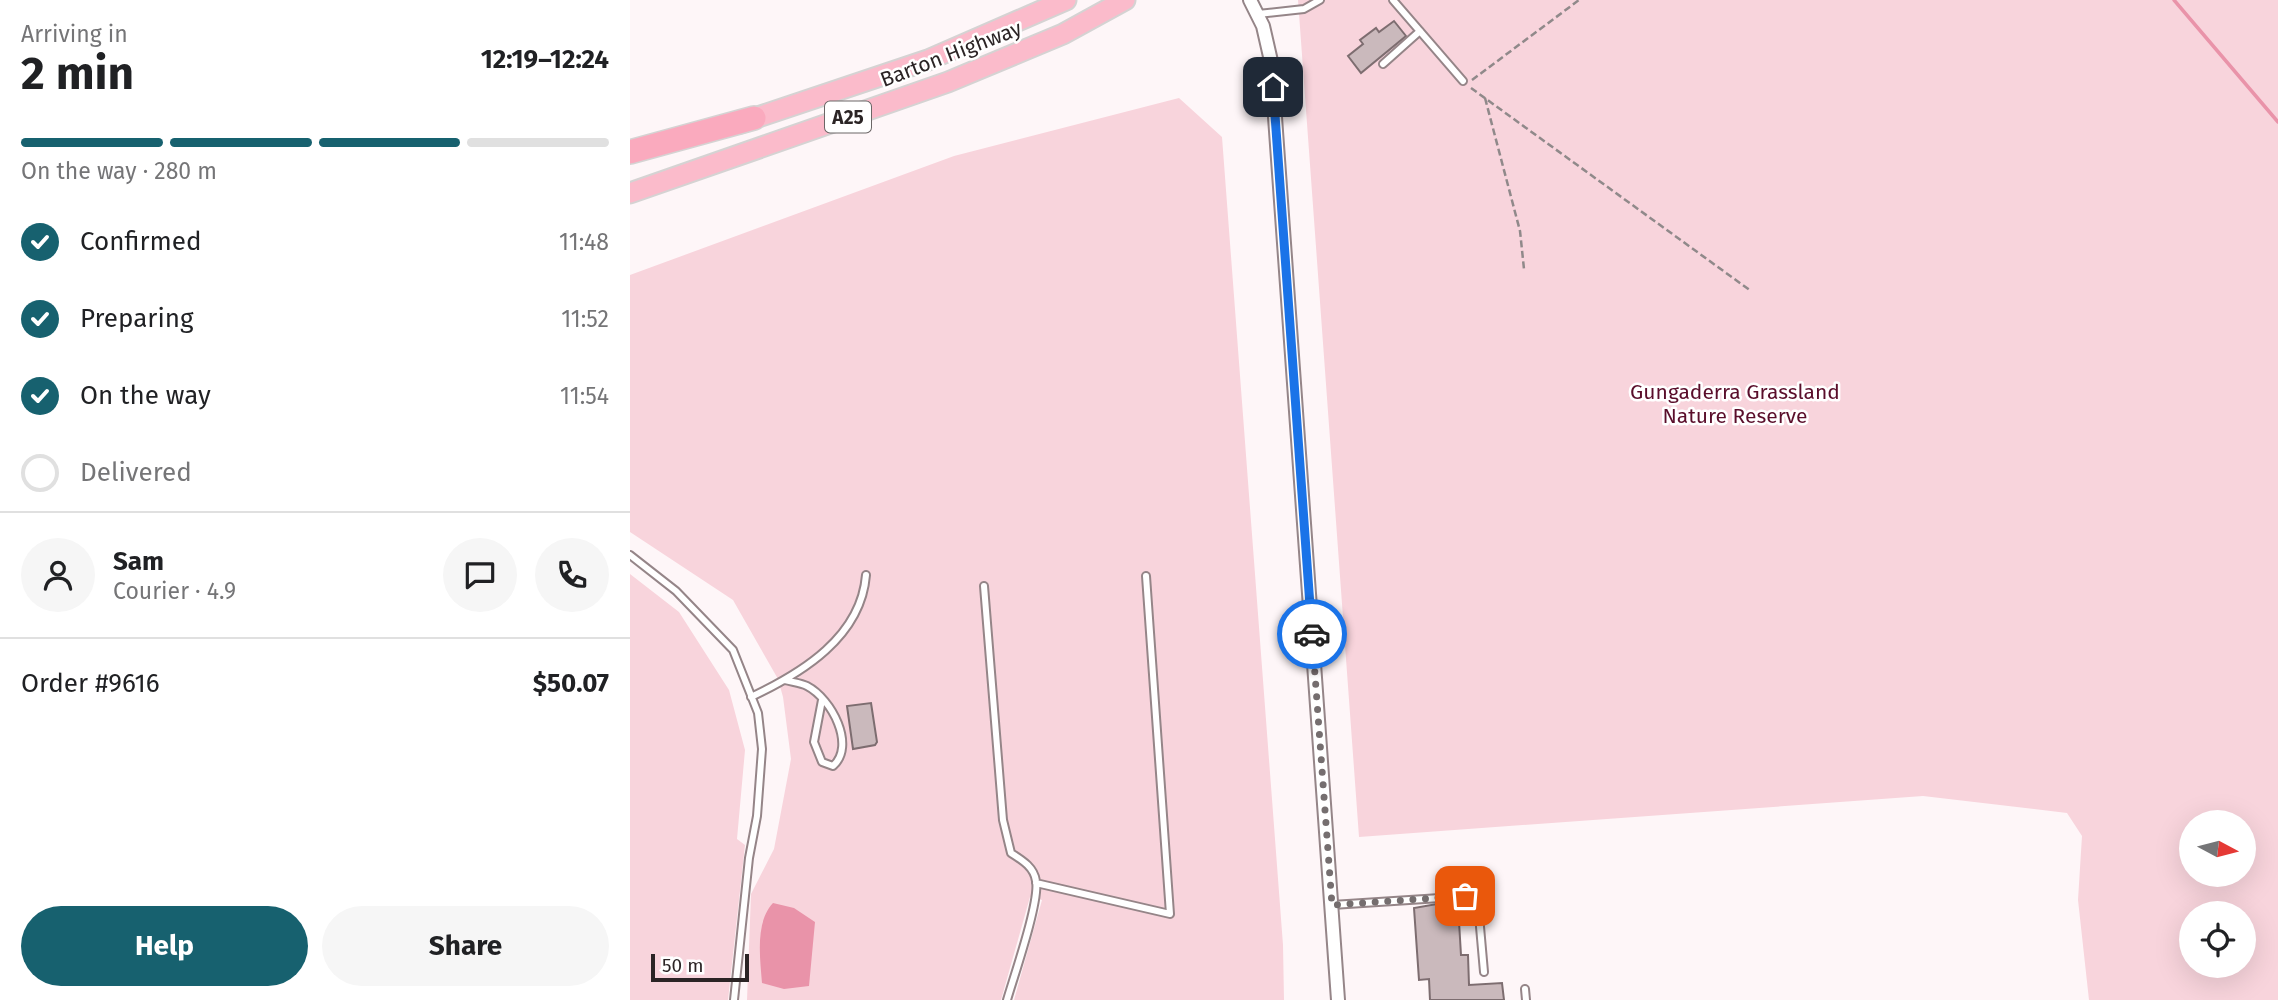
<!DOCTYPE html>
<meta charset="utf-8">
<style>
:root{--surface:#fff;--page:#f6f6f6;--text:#202124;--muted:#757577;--line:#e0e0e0;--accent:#17616f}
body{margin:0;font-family:"Fira Sans",sans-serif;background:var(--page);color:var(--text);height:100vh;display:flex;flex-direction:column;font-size:26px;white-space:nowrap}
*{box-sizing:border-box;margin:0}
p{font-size:23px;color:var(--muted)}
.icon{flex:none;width:38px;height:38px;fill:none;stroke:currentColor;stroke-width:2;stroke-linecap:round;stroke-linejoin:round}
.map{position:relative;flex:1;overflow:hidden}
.panel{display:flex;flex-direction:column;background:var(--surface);width:630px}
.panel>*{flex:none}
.needle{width:46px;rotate:97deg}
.tools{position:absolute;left:1549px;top:810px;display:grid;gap:14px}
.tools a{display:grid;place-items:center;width:77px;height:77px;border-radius:50%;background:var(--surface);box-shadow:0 7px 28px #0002;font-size:35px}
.scale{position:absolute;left:21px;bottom:18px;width:98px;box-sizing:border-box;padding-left:7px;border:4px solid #2b2425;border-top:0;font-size:19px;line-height:24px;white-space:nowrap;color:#2b2425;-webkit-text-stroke:5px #fff;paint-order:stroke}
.pin{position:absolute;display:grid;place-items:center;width:60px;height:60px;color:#fff;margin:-30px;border-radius:14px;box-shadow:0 4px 10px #0006}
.courier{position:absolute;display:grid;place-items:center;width:70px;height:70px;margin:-35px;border:5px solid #1a73e8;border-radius:50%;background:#fff;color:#222;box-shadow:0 2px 9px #0007}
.headline em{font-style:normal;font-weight:700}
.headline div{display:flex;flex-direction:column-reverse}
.headline{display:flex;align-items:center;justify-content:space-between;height:119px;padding:0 21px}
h1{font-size:46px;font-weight:700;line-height:52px}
.bar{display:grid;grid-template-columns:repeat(4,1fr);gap:10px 7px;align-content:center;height:84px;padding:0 21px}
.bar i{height:9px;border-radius:5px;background:var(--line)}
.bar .selected{background:var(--accent)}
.bar p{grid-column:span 4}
.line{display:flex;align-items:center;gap:18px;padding:0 21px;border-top:2px solid var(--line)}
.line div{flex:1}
.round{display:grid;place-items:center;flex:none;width:74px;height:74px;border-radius:37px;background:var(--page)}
ol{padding:0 21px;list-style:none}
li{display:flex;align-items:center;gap:21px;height:77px}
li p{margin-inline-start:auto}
li .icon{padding:7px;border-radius:50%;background:var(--accent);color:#fff;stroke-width:4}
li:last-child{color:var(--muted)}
li i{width:38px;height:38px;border:4px solid var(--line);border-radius:50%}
.primary-button{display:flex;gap:14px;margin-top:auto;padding:14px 21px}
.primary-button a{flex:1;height:80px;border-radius:42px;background:var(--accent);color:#fff;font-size:28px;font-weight:700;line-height:80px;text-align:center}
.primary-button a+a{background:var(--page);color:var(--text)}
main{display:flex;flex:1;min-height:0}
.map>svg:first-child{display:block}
.green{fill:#f8d4dc;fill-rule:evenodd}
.water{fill:#e993a9}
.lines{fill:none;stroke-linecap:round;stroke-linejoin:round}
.stream{stroke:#e993a9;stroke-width:3.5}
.building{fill:#cab9bc;stroke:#7d6d70;stroke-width:2}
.service-casing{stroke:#958588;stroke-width:10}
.minor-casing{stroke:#958588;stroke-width:16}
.trunk-casing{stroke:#d5d3d3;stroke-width:23}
.motorway-casing{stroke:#d5d3d3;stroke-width:26}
.path{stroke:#90898a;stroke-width:2.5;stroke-dasharray:7 3.5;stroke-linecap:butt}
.service{stroke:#fff;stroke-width:6}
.minor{stroke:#fff;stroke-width:12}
.trunk{stroke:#fbbbcb;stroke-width:19}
.motorway{stroke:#faaabe;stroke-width:23}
.done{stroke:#756e6f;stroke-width:7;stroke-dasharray:0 12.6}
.route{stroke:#1a73e8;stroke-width:9}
.labels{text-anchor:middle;stroke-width:5;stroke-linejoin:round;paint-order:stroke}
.shield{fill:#fff;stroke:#6b6666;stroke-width:2}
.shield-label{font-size:19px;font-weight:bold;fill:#2b2425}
.street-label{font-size:21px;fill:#2b2425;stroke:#fff}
.park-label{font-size:21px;fill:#5a0e2b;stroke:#fff}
</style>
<main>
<section class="panel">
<div class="headline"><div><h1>2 min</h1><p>Arriving in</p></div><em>12:19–12:24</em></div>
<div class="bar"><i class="selected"></i><i class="selected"></i><i class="selected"></i><i></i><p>On the way · 280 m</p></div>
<ol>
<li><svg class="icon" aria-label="check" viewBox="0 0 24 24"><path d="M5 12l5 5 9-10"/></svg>Confirmed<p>11:48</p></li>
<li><svg class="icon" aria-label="check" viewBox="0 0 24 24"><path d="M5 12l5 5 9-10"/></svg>Preparing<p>11:52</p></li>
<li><svg class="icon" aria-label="check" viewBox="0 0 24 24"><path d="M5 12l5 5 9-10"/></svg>On the way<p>11:54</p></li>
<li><i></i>Delivered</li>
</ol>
<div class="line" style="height:126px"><a class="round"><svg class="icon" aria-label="person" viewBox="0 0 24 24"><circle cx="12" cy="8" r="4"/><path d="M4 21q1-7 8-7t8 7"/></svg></a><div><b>Sam</b><p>Courier · 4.9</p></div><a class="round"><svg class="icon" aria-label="chat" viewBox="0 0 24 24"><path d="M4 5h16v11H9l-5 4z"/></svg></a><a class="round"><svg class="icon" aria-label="phone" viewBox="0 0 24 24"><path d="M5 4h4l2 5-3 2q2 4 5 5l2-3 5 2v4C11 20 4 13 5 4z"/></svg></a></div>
<div class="line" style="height:91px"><div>Order #9616</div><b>$50.07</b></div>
<div class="primary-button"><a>Help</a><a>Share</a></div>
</section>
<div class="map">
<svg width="1648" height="1000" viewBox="0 0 1648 1000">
<rect width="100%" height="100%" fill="#fef6f8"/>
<path class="green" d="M 668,0 L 1648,0 L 1648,1000 L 1459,1000 L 1448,900 L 1452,836 L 1437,813 L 1293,796 L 729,837 ZM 1561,822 L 1614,822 L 1614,875 L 1561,875 ZM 1561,914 L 1614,914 L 1614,966 L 1561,966 Z
M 549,98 L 592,137 L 653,945 L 654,1000 L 384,1000 L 412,900 L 400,897 L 371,1000 L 117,1000 L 121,894 L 144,849 L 161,759 L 153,697 L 148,679 L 103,600 L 0,532 L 0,275 L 324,156 Z
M 0,574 L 49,612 L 99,690 L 115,750 L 107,839 L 115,845 L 98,1000 L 0,1000 Z"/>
<path class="water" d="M 143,903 L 164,908 L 185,922 L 179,986 L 154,989 L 132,983 C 130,958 125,922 143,903 Z"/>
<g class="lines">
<path class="stream" d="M 1544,0 L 1648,122"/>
</g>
<path class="building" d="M 764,21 L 776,36 L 731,73 L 718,56 L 733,44 L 730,40 L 746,28 L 749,32 Z
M 241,703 L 247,742 L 245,745 L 223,749 L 217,706 Z
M 807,904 L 828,905 L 831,955 L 838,955 L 839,985 L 872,983 L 874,1000 L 800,1000 L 799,979 L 789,980 L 784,908 Z"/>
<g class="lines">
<g class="service-casing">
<path id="service" d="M 763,0 L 833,81
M 628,14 L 674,9 L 690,0
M 753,64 L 790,31
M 0,555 L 46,591 L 103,650 L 128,713 L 132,749 L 127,816 L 119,858 L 104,1000
M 354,586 L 373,820 L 381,853 C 392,860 404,867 406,881 C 410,901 384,976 377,1000
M 155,680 C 162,682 171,683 177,686 C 202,699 226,746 203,766 L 192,762 L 184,742 L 192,700
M 121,697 C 172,673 231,637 236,575
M 406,883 L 540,914 L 516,576
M 702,905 L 841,896 L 848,904 L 854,972
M 895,989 L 896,1000"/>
</g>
<g class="minor-casing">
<path id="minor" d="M 620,0 L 633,26 L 641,61 L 708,1000"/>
</g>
<g class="trunk-casing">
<path id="trunk" d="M 110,123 L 298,60 L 436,0
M 0,193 L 318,82 L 433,34 L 495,0"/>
</g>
<g class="motorway-casing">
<path id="motorway" d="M 0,152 L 124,118"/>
</g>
<path class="path" d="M 842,80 L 949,0
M 841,88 L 1121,291
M 855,98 L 890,231 L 894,269"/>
<use href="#service" class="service"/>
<use href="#minor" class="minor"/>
<use href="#trunk" class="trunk"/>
<use href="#motorway" class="motorway"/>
</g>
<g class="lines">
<path class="done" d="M 682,634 L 702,905 L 835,896"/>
<path class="route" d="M 643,87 L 682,634"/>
</g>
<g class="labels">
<rect class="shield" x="195" y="101.5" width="46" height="31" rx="5"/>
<g class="shield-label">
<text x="218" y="124">A25</text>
</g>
<g class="street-label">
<text transform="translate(321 54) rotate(-21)" y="7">Barton Highway</text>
</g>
<g class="park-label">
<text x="1105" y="399">Gungaderra Grassland<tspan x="1105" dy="24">Nature Reserve</tspan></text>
</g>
</g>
</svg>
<div class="tools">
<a><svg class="needle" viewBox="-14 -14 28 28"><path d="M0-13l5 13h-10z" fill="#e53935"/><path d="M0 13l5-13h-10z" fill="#757577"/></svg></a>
<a><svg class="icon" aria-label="locate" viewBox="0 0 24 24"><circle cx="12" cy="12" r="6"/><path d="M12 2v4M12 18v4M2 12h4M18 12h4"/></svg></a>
</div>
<div class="scale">50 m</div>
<div class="pin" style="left:835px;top:896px;background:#ea580c"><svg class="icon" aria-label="bag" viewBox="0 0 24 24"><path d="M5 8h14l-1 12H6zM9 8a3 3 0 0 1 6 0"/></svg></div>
<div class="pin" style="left:643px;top:87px;background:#1f2937"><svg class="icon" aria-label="home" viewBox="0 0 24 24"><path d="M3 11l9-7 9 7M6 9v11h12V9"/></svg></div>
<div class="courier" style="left:682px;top:634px"><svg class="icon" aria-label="car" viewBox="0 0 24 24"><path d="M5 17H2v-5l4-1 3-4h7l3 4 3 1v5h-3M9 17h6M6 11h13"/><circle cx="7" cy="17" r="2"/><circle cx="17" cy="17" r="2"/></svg></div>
</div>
</main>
